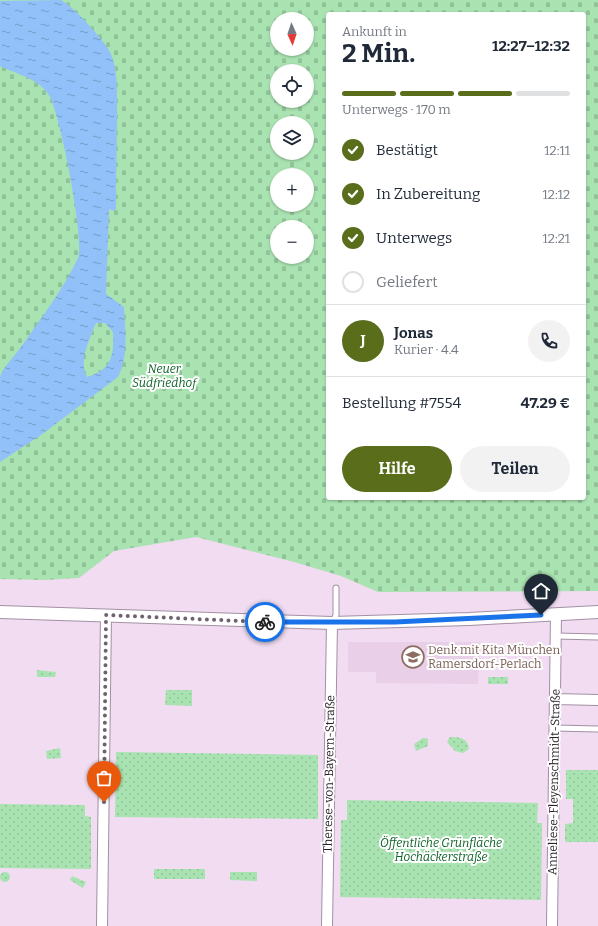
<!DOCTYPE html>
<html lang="de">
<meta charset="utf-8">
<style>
:root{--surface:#fff;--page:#f2f2f3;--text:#1f2937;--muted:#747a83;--line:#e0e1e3;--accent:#5a6d1b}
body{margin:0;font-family:Bitter,serif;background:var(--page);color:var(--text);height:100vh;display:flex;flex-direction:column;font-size:15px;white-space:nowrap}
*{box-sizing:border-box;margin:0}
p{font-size:13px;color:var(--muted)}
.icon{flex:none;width:22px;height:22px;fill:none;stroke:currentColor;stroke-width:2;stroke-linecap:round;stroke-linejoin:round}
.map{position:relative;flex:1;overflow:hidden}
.side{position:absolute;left:326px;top:12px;width:260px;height:488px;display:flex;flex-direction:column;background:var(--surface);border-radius:4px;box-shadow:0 1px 3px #0004}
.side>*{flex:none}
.needle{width:26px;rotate:177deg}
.tools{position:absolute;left:270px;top:12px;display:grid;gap:8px}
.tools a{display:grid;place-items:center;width:44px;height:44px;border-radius:50%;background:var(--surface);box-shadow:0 1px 3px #0004;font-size:20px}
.pin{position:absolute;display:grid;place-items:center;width:34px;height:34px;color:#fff;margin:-41px -17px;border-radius:50% 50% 50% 0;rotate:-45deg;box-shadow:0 0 4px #0007}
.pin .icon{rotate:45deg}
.courier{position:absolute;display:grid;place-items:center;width:40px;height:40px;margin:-20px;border:3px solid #1a73e8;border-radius:50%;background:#fff;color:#222;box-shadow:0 1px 5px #0007}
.summary em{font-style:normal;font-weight:700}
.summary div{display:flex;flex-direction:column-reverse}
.summary{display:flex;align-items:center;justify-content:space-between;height:68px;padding:0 16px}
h1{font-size:26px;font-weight:700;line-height:30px}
.bar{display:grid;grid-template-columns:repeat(4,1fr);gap:6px 4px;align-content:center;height:48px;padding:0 16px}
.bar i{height:5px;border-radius:3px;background:var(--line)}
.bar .current{background:var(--accent)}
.bar p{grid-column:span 4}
.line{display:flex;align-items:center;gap:10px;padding:0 16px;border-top:1px solid var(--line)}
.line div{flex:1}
.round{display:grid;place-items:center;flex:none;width:42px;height:42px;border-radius:21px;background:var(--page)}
ol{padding:0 16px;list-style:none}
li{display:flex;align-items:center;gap:12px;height:44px}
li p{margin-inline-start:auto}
li .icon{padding:4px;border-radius:50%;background:var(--accent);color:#fff;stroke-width:4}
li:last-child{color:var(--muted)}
li i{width:22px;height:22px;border:2px solid var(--line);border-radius:50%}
.primary-button{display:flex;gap:8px;margin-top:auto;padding:8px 16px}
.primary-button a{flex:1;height:46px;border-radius:24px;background:var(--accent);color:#fff;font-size:16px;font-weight:700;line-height:46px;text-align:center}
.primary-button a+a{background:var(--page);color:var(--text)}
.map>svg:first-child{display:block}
.built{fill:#eacfe9}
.cemetery{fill:url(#cemetery-stones);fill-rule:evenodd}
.park{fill:url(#park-dots)}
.water{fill:url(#water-ripples);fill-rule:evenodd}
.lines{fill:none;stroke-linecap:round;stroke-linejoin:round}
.service-casing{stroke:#a390a3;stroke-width:7}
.minor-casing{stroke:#a390a3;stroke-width:12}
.tertiary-casing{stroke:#a390a3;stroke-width:14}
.service{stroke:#fff;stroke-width:5}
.minor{stroke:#fff;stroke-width:10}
.tertiary{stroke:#fff;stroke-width:12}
.done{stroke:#6e626e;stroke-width:4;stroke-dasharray:0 7.2}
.route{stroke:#1a73e8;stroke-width:5}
.labels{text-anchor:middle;stroke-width:4;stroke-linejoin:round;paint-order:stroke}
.park-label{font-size:12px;font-style:italic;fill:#0e6228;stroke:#fff}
.education-label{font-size:12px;fill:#785e54;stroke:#fff;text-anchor:start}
.street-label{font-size:12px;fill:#282028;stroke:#fff}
</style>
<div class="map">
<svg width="598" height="926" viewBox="0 0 598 926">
<defs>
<pattern id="cemetery-stones" width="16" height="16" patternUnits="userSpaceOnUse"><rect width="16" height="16" fill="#a9e3b1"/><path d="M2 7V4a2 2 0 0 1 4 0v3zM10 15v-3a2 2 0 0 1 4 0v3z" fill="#91c298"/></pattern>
<pattern id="park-dots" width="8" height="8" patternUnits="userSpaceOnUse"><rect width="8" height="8" fill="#a9e3b1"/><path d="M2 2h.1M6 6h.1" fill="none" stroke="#91c298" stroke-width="1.8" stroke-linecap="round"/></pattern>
<pattern id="water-ripples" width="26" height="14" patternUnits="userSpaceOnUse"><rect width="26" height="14" fill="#91c1f8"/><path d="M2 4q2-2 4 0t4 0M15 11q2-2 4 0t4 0" fill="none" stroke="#769cc9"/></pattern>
</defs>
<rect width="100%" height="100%" fill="#f1dcf1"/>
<path class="built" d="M 348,642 L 480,642 L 478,684 L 376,683 L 376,672 L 348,672 Z"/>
<path class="cemetery" d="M 0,0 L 598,0 L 598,591 L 378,592 L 341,576 L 294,562 L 196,537 L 114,551 L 79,578 L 44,580 L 0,579 ZM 328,14 L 584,14 L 584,498 L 328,498 ZM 277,19 L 307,19 L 307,49 L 277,49 ZM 277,71 L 307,71 L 307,101 L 277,101 ZM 277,123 L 307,123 L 307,153 L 277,153 ZM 277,175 L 307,175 L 307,205 L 277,205 ZM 277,227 L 307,227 L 307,257 L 277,257 Z"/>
<path class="park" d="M 37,670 L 56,672 L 55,677 L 37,677 Z
M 488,677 L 508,677 L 508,684 L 488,684 Z
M 166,690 L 192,690 L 192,706 L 165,705 Z
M 450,737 C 459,737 468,738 469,749 L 463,753 L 455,751 L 447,742 Z
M 423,738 L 428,739 L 428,746 L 416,751 L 414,744 Z
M 60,748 L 61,758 L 47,759 L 46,751 Z
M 116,752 L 318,755 L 318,819 L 115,817 Z
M 566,770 L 598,770 L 598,842 L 565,842 L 565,824 L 573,823 L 573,799 L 566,799 Z
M 347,800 L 538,803 L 537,823 L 542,823 L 541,900 L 340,897 L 341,820 L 347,820 Z
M 0,804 L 85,805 L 85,816 L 91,817 L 91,869 L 0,868 Z
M 154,869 L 205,869 L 205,879 L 154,879 Z
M 230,872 L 257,872 L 257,881 L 230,880 Z
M0 877a5 5 0 1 1 10 0a5 5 0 1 1-10 0Z
M 72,876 L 86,882 L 83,888 L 70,880 Z"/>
<path class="water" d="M 61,0 C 73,6 106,42 111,54 C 118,71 117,92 117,111 C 117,144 116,176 116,209 L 114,211 L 109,209 L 106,294 L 124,307 C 125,330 129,356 118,377 L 41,435 L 0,462 C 0,441 0,419 0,398 C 0,392 0,383 0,377 C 2,369 15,355 21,347 C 41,318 63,290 78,258 C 85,241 60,113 49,95 C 38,78 16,74 0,66 L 0,1 ZM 96,323 L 105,323 L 113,332 C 114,356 112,369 87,377 C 78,362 90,338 96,323 Z"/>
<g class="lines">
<g class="service-casing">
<path id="service" d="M 333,622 L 336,615 L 336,588
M 556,636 L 598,637
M 555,728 L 598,729"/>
</g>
<g class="minor-casing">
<path id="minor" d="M 555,699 L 598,700
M 102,926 L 106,615
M 327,926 L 332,623
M 552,926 L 556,614"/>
</g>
<g class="tertiary-casing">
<path id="tertiary" d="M 0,612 L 332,623 L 469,619 L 598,612"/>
</g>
<use href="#service" class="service"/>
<use href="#minor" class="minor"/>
<use href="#tertiary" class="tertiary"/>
</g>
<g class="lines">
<path class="done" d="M 104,802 L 106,615 L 265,622"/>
<path class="route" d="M 265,622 L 395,622 L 541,615"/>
</g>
<defs>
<g id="school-ring" transform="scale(1.15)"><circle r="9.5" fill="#fff" stroke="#8d6e63" stroke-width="1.5"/><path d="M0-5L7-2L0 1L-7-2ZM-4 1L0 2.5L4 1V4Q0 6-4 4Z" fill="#8d6e63"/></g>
</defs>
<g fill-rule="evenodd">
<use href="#school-ring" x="413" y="657"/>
</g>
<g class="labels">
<g class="park-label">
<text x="164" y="373">Neuer<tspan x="164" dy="14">Südfriedhof</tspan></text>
<text x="441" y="847">Öffentliche Grünfläche<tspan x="441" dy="14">Hochäckerstraße</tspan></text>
</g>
<g class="education-label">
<text x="428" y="654">Denk mit Kita München<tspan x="428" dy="14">Ramersdorf-Perlach</tspan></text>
</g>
<g class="street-label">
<text transform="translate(329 774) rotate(-89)" y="4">Therese-von-Bayern-Straße</text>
<text transform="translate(554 782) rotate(-89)" y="4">Anneliese-Fleyenschmidt-Straße</text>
</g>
</g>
</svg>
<div class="tools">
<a><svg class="needle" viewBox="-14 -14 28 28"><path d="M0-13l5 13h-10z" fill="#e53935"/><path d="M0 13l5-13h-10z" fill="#747a83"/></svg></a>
<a><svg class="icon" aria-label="locate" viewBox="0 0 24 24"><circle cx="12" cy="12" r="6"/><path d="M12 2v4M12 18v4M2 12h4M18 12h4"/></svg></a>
<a><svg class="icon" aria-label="layers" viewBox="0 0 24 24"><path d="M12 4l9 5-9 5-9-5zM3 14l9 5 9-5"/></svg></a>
<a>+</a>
<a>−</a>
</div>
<div class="pin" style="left:104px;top:802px;background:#ea580c"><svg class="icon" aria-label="bag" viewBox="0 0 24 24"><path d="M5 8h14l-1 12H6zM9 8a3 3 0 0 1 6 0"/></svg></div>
<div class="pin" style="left:541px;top:615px;background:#1f2937"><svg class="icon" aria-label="home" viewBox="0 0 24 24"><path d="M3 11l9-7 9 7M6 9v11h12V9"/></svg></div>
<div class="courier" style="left:265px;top:622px"><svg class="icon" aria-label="bike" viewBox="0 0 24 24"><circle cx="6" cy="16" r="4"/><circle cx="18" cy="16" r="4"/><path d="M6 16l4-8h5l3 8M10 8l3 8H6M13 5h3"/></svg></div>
<section class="side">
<div class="summary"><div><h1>2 Min.</h1><p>Ankunft in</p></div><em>12:27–12:32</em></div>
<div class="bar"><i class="current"></i><i class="current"></i><i class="current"></i><i></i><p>Unterwegs · 170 m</p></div>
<ol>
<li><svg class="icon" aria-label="check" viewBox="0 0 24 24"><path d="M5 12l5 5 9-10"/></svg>Bestätigt<p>12:11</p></li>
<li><svg class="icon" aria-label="check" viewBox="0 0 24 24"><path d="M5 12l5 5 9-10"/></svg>In Zubereitung<p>12:12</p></li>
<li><svg class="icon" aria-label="check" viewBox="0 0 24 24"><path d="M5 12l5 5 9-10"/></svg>Unterwegs<p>12:21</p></li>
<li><i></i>Geliefert</li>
</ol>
<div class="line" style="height:72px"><b class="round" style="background:var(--accent);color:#fff">J</b><div><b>Jonas</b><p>Kurier · 4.4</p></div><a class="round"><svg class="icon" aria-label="phone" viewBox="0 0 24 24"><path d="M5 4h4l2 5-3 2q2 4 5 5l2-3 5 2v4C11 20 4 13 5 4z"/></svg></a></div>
<div class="line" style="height:52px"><div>Bestellung #7554</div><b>47.29 €</b></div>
<div class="primary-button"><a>Hilfe</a><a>Teilen</a></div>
</section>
</div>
